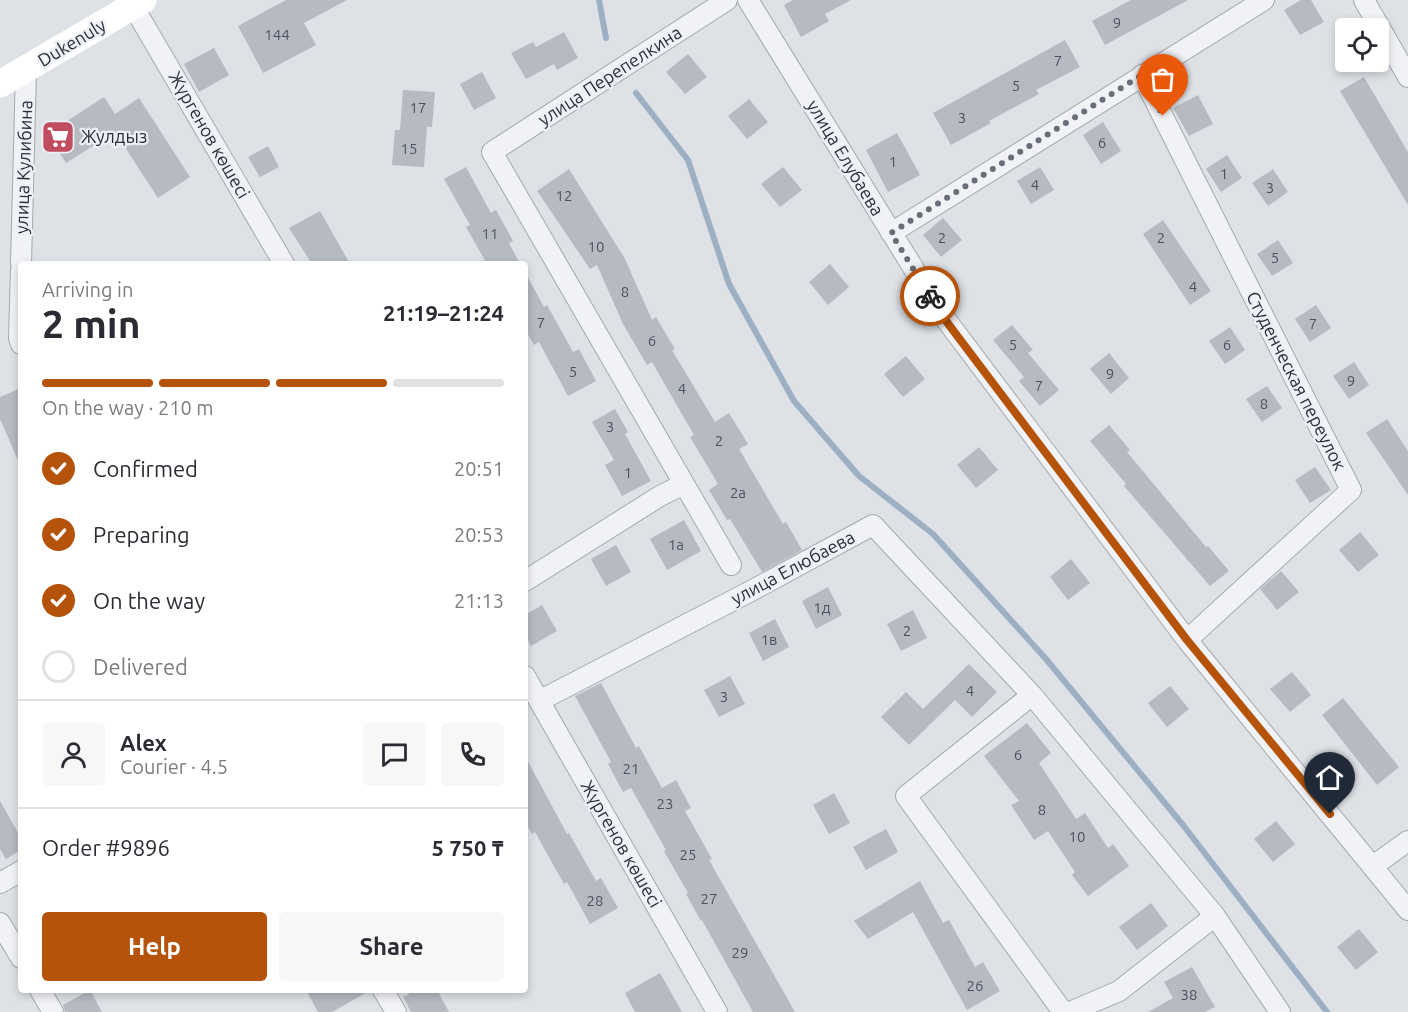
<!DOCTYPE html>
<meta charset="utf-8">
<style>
:root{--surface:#fff;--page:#f7f7f7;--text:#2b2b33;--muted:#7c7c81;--line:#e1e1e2;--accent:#b45309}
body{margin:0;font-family:Ubuntu,sans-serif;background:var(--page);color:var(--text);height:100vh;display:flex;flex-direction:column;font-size:22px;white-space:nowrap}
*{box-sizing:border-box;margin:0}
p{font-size:20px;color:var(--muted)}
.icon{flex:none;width:33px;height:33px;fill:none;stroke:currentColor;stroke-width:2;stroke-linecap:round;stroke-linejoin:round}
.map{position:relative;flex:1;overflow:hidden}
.sheet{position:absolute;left:18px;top:261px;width:510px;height:732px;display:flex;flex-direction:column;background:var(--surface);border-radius:6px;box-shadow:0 3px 9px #0003}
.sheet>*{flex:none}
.buttons{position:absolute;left:1335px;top:18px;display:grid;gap:12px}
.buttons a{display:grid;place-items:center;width:54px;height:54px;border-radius:6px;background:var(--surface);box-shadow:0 3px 9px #0003;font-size:30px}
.pin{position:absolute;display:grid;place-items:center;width:51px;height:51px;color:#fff;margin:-62px -26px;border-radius:50% 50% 50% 0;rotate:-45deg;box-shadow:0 0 6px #0007}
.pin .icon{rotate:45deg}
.courier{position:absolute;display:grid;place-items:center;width:60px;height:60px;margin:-30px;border:4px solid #b45309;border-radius:50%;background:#fff;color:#222;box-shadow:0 2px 8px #0007}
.overview em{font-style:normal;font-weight:600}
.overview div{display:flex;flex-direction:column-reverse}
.overview{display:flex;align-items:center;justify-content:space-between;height:102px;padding:0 24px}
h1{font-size:39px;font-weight:600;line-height:45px}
.bar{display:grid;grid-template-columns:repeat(4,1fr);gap:9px 6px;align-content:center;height:72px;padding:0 24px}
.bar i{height:8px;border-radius:4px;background:var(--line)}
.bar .active{background:var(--accent)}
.bar p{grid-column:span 4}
.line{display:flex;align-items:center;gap:15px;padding:0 24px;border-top:2px solid var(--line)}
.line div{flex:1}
.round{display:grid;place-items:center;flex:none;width:63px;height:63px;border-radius:6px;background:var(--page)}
ol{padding:0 24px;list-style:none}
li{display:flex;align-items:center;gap:18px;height:66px}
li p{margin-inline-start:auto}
li .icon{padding:6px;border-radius:50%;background:var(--accent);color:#fff;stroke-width:4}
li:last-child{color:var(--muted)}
li i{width:33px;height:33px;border:3px solid var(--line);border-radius:50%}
.cta{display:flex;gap:12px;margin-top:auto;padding:12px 24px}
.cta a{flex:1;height:69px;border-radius:6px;background:var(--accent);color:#fff;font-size:24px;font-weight:600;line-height:69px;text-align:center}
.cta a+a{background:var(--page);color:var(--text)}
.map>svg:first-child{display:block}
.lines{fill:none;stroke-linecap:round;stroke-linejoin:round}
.stream{stroke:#9cafc3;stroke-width:6}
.building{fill:#b6bac2}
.street-casing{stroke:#a4a8af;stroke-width:22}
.street{stroke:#f0f2f5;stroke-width:20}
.secondary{stroke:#fff;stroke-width:27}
.done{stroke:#686d77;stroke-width:6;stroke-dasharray:0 10.8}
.route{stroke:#b45309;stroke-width:8}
.labels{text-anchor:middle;stroke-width:4.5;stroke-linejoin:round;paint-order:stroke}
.number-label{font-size:15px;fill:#4c525d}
.street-label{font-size:18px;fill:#292f3b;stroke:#edf0f4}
.poi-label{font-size:18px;fill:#292f3b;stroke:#edf0f4;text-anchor:start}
</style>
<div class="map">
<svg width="1408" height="1012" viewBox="0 0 1408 1012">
<rect width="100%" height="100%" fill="#dee1e6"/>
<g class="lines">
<path class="stream" d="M 599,0 L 606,38
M 636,93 L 688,160 L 729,284 L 794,401 L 859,476 L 933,534 L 1046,659 L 1183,825 L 1327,1012"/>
</g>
<path class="building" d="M 286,0 L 347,0 L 304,23 L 316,45 L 263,73 L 238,26 Z
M 793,0 L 851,0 L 825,14 L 829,21 L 801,37 L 784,5 Z
M 1131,0 L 1188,0 L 1105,45 L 1092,21 Z
M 1301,0 L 1311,0 L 1324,22 L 1300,35 L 1284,10 Z
M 564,32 L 578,58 L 557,70 L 554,64 L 526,79 L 511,53 L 533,42 L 536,47 Z
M 1065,40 L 1080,67 L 1036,90 L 1039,94 L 989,121 L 991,123 L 951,145 L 933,113 Z
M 214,48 L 229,75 L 199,92 L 184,64 Z
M 688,54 L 707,77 L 685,94 L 666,72 Z
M 482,72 L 496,98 L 474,110 L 460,84 Z
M 1364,77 L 1408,152 L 1408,205 L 1340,91 Z
M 403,90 L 435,92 L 432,127 L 427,127 L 424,167 L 392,165 L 395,130 L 400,130 Z
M 1198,95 L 1213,124 L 1189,136 L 1173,108 Z
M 104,97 L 115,114 L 139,98 L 190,177 L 158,198 L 115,132 L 66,163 L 47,134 Z
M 749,99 L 768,122 L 747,139 L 728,116 Z
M 1103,122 L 1121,151 L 1101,164 L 1083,135 Z
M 897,133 L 920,175 L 888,192 L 866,150 Z
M 268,146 L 279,167 L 260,177 L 248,157 Z
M 1227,155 L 1242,178 L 1221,192 L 1206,169 Z
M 466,167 L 491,213 L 496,210 L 513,241 L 509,243 L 520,264 L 487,264 L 466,227 L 470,225 L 444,179 Z
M 783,167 L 802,190 L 780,207 L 761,184 Z
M 1040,167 L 1054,190 L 1031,204 L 1017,181 Z
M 569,169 L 625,259 L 652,320 L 656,317 L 675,349 L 672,350 L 715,422 L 729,413 L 748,444 L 739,449 L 783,524 L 786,522 L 802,550 L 762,572 L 730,519 L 727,520 L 709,490 L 718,484 L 690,437 L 694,435 L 652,362 L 647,365 L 623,324 L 597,265 L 590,269 L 537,191 Z
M 1273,169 L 1288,192 L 1268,206 L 1252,183 Z
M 320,211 L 350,264 L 312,264 L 289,228 Z
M 943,218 L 962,240 L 941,257 L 923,235 Z
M 1163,220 L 1211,291 L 1190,305 L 1143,234 Z
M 1278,240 L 1293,263 L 1272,276 L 1257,254 Z
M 830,264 L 849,287 L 828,305 L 809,282 Z
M 525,272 L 544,307 L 547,305 L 573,352 L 579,349 L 596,381 L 568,396 L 539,342 L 534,345 L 525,329 Z
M 1316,305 L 1331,328 L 1310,342 L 1295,319 Z
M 1012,325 L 1033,350 L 1028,353 L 1059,390 L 1040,406 L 1019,381 L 1024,377 L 993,340 Z
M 1230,327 L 1245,350 L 1225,364 L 1209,341 Z
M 1109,353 L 1129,378 L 1111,394 L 1090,369 Z
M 906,356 L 925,379 L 903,397 L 884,374 Z
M 1354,362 L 1369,385 L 1349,399 L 1333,376 Z
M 1267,386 L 1282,408 L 1262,422 L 1246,399 Z
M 21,388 L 21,467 L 0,419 L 0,397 Z
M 615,409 L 628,432 L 625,434 L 651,481 L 622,496 L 605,465 L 614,460 L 592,422 Z
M 1387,419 L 1408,451 L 1408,495 L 1366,433 Z
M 1109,425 L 1130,450 L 1127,452 L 1206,547 L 1208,546 L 1229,571 L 1210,586 L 1124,486 L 1126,484 L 1090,441 Z
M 979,447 L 998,470 L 976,488 L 957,465 Z
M 1315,467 L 1331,490 L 1310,503 L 1295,480 Z
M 684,520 L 701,551 L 667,570 L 650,539 Z
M 1360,532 L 1379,555 L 1358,572 L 1339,550 Z
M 616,545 L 631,572 L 606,586 L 591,559 Z
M 1071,559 L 1090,583 L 1068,600 L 1050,577 Z
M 1281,571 L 1299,592 L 1277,610 L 1260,589 Z
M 828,587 L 842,615 L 816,629 L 802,601 Z
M 542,605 L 557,631 L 531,646 L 525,634 L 525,615 Z
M 913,610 L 927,638 L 901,651 L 887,624 Z
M 775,619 L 789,647 L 763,661 L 749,633 Z
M 969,664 L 997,692 L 972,717 L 955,700 L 909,745 L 881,717 L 906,692 L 923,709 Z
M 1292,672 L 1311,695 L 1290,712 L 1270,689 Z
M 730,676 L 745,704 L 719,717 L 704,690 Z
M 601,683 L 636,748 L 639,746 L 662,788 L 676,780 L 691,808 L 685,811 L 712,859 L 709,860 L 795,1012 L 753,1012 L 702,920 L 701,921 L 686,894 L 688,893 L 664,851 L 666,850 L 631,788 L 623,792 L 608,764 L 611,762 L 575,696 Z
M 1170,686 L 1189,709 L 1167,727 L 1148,703 Z
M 1343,698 L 1399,767 L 1377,785 L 1322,715 Z
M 1027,723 L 1051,753 L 1039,763 L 1076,819 L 1085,813 L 1108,848 L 1113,844 L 1129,866 L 1088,896 L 1072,875 L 1075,872 L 1048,831 L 1034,840 L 1011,805 L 1019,801 L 984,756 Z
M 525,756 L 567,834 L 569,833 L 596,881 L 601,878 L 618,908 L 590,924 L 567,882 L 564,884 L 535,832 L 532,834 L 525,821 Z
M 834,793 L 850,823 L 829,834 L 813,805 Z
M 0,801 L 21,838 L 21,850 L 6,859 L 0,849 Z
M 1276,821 L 1295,844 L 1273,862 L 1254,839 Z
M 886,829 L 898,852 L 866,870 L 853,847 Z
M 920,881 L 943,923 L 949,920 L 975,967 L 983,962 L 1000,991 L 967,1010 L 913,912 L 868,939 L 854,921 Z
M 1151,903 L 1168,926 L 1137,950 L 1119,927 Z
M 1359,929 L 1378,952 L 1356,970 L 1337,947 Z
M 1192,967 L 1215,1007 L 1205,1012 L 1148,1012 L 1173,998 L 1164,982 Z
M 660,973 L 682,1012 L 635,1012 L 625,993 Z
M 90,990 L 102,1012 L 65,1012 L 63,1005 Z
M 306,990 L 371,990 L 332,1012 L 318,1012 Z
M 416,990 L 437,990 L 449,1012 L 411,1012 L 403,997 Z"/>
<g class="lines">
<g class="street-casing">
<path id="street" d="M 727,0 L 492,152 L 731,565
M 748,0 L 941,313 L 1187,640 L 1408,910
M 1364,0 L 1408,77
M 133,6 L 284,264
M 1142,75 L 1351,490 L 1187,640
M 891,233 L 1264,0
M 21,264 L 26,70
M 21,270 L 19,338 L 21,344
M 525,581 L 660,496 L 684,484
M 525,676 L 717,1012
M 1032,695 L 906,796 L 1063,1012
M 539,701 L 751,591 L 873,525 L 1032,695 L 1215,916 L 1280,1012
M 1373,866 L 1408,841
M 0,883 L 21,871
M 0,923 L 21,958
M 40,990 L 53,1012
M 383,990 L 396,1012
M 1070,1012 L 1119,991 L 1215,916"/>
</g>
<use href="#street" class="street"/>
<path class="secondary" d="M 0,84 L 143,0"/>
</g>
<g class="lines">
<path class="done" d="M 930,296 L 891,233 L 1142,75 L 1163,116"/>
<path class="route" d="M 930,296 L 940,313 L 1187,640 L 1330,814"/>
</g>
<defs>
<g id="supermarket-square" transform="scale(1.725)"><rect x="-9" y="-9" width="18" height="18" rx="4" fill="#c04d5f" stroke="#edf0f4"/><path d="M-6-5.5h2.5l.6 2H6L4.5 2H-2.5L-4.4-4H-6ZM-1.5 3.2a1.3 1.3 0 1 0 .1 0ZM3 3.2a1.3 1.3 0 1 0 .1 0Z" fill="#fff"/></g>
</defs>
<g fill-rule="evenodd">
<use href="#supermarket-square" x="58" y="137"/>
</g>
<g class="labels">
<g class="number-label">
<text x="1117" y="28">9</text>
<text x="277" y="40">144</text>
<text x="1058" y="66">7</text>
<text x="1016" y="91">5</text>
<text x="418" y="113">17</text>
<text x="962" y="123">3</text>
<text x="1102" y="148">6</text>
<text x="409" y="154">15</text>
<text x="893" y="167">1</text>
<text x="1224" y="179">1</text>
<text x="1035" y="190">4</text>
<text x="1270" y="193">3</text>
<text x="564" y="201">12</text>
<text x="490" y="239">11</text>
<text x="942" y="243">2</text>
<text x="1161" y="243">2</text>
<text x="596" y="252">10</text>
<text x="1275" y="263">5</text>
<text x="1193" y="292">4</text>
<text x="625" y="297">8</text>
<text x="541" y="328">7</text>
<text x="1313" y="329">7</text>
<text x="652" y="346">6</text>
<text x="1013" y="350">5</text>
<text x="1227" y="350">6</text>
<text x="573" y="377">5</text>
<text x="1110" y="379">9</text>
<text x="1351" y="386">9</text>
<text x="1039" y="391">7</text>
<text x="682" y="394">4</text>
<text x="1264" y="409">8</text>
<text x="610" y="432">3</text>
<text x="719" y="446">2</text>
<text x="628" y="478">1</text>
<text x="738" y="498">2а</text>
<text x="676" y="550">1а</text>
<text x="822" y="613">1д</text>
<text x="907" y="636">2</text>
<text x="769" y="645">1в</text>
<text x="970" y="696">4</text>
<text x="724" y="702">3</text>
<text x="1018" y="760">6</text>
<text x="631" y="774">21</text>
<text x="665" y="809">23</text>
<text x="1042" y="815">8</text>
<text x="1077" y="842">10</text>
<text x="688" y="860">25</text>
<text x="709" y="904">27</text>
<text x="595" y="906">28</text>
<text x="740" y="958">29</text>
<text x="975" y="991">26</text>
<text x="1189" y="1000">38</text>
</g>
<g class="street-label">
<text transform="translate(72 43) rotate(-31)" y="6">Dukenuly</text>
<text transform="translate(610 76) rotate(-33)" y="6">улица Перепелкина</text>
<text transform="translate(209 135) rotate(60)" y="6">Жүргенов көшесі</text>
<text transform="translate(845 158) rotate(59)" y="6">улица Елубаева</text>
<text transform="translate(24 167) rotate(-88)" y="6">улица Кулибина</text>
<text transform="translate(1296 381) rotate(63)" y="6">Студенческая переулок</text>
<text transform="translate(793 568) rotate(-28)" y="6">улица Елюбаева</text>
<text transform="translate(621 844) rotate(60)" y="6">Жүргенов көшесі</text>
</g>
<g class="poi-label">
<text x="81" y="143">Жулдыз</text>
</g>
</g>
</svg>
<div class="buttons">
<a><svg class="icon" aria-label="locate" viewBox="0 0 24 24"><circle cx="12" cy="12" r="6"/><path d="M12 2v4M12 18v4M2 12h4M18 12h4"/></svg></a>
</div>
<div class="pin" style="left:1163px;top:116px;background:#ea580c"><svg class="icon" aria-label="bag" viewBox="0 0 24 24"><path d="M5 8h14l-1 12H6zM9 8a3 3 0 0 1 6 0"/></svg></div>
<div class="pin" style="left:1330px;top:814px;background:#1f2937"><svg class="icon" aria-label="home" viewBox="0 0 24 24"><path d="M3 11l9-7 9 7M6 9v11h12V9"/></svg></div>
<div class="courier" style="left:930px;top:296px"><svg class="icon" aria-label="bike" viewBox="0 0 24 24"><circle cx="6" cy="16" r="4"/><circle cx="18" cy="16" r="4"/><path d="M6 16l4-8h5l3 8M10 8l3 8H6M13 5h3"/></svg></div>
<section class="sheet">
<div class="overview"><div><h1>2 min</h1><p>Arriving in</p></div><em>21:19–21:24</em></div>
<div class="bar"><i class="active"></i><i class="active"></i><i class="active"></i><i></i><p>On the way · 210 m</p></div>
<ol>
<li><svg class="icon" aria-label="check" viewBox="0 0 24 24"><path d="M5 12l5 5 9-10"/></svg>Confirmed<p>20:51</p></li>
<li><svg class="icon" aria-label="check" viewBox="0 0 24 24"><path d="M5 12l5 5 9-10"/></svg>Preparing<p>20:53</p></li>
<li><svg class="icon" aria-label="check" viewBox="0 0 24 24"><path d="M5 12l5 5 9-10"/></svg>On the way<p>21:13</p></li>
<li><i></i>Delivered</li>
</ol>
<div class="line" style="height:108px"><a class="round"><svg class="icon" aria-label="person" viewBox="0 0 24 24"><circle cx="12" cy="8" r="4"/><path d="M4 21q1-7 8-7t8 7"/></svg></a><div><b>Alex</b><p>Courier · 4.5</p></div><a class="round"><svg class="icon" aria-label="chat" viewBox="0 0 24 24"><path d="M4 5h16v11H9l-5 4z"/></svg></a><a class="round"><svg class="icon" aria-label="phone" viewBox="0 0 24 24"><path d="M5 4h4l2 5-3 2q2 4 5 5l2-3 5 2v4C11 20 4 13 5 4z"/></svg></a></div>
<div class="line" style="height:78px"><div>Order #9896</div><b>5 750 ₸</b></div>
<div class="cta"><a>Help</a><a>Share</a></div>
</section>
</div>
